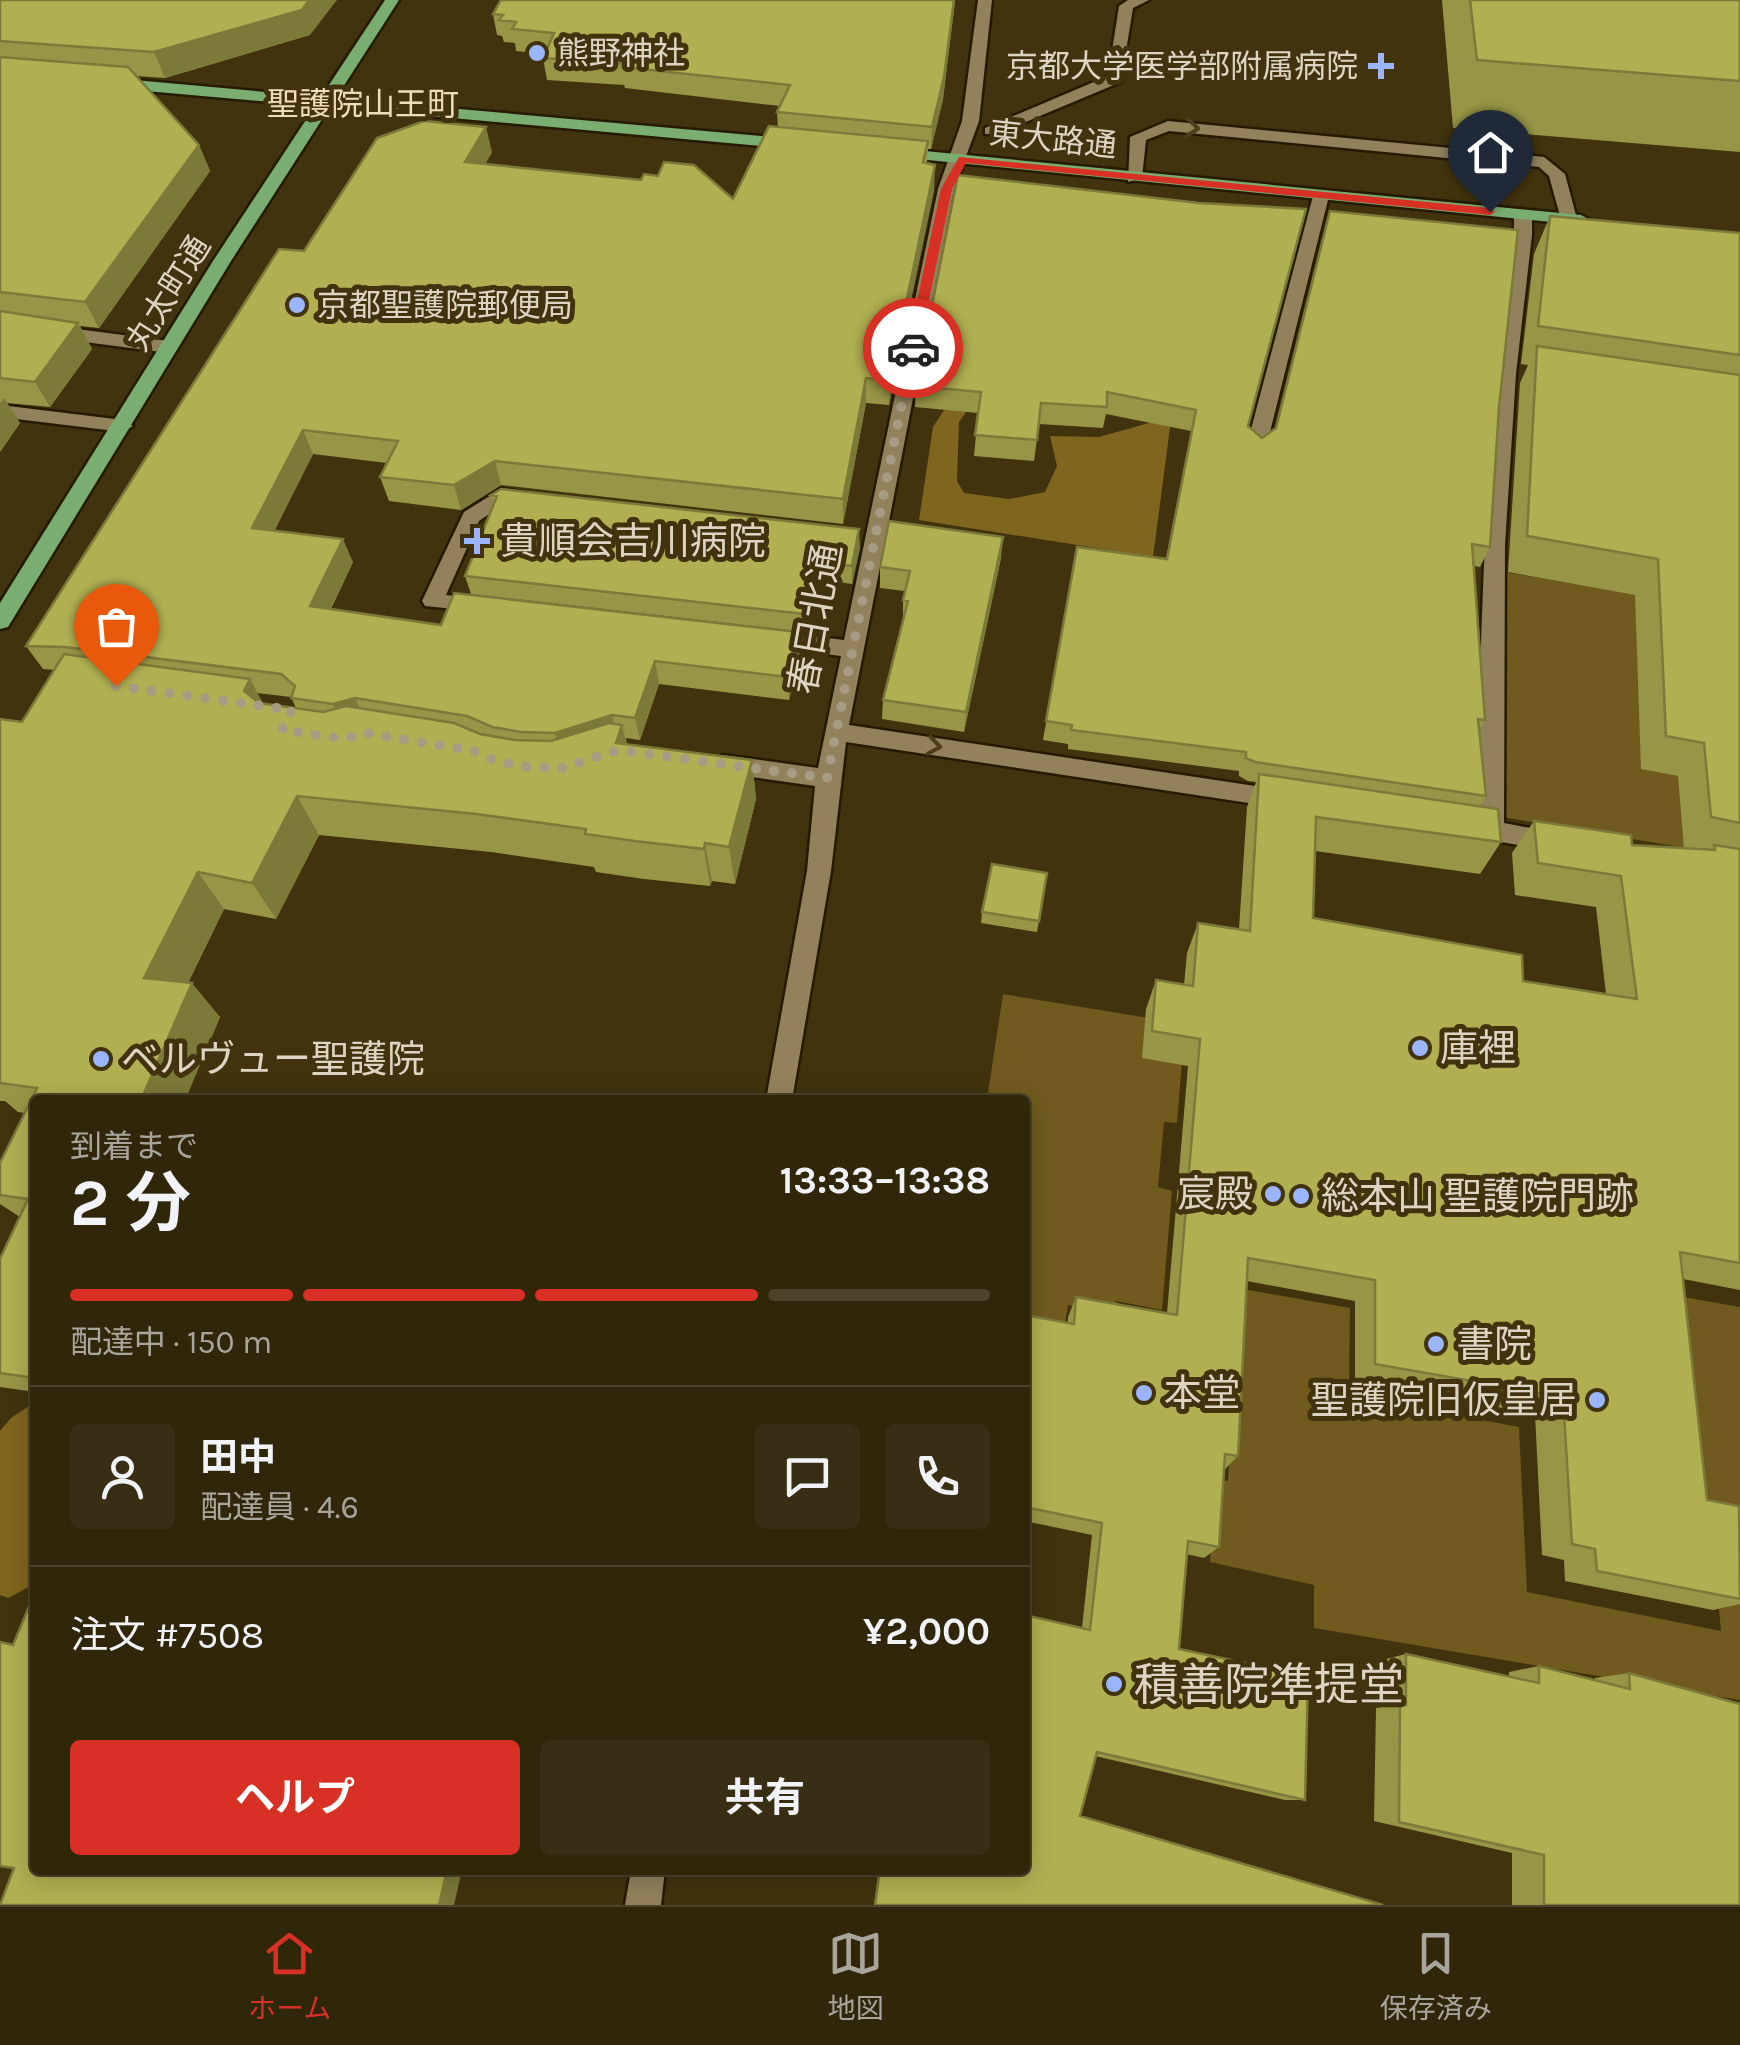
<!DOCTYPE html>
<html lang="ja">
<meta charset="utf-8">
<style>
:root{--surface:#30260a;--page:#382e13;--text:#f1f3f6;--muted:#a8a59c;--line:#4b432b;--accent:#d93025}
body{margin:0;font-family:Karla,"Noto Sans JP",sans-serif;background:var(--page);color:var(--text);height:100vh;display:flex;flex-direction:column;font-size:38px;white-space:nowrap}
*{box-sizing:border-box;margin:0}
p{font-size:32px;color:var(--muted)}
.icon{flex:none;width:55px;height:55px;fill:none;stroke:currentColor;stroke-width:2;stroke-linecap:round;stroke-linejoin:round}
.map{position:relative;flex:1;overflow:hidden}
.panel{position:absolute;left:30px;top:1095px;width:1000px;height:780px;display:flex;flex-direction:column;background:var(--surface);border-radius:10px;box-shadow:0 5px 25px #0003,0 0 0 2px var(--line)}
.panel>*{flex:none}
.pin{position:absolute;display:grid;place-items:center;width:85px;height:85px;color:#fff;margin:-102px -42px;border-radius:50% 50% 50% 0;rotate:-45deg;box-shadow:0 0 10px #0007}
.pin .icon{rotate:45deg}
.courier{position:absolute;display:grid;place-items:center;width:100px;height:100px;margin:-50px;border:8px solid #d93025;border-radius:50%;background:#fff;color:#222;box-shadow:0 2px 12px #0007}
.head em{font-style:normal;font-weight:700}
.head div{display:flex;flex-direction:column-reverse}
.head{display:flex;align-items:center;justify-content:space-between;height:170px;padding:0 40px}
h1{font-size:65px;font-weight:700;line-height:75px}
.bar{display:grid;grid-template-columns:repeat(4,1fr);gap:15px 10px;align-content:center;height:120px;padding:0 40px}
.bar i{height:12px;border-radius:8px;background:var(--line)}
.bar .selected{background:var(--accent)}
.bar p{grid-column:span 4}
.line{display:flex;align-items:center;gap:25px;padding:0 40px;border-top:2px solid var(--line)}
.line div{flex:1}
.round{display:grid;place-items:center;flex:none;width:105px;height:105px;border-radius:10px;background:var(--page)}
.action{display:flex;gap:20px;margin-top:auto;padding:20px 40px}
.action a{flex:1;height:115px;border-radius:10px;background:var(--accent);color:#fff;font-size:40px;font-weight:700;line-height:115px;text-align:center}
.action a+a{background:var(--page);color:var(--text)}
.menu{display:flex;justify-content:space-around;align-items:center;height:140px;border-top:2px solid var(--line);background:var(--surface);font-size:28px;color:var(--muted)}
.menu a{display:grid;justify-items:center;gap:5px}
.menu .selected{color:var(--accent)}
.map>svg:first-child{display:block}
.green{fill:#705a1e}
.forest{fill:#7f651d}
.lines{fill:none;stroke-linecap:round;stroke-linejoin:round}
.minor-casing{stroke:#251b01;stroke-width:5}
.major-casing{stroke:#251b01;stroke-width:5}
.minor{fill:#91825c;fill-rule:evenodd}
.major{fill:#7aae70;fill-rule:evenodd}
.wall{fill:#979646;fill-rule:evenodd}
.shaded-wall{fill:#7b7a39}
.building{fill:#b0af51;stroke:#7b7a39;stroke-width:2.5}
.oneway{stroke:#4c3f1a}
.route{fill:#d93025}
.done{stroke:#a69c83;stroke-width:10;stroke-dasharray:0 18}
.poi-dot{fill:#9ab5fd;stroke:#40330e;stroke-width:4}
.labels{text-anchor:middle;stroke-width:10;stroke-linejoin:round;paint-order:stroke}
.far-poi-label{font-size:32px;fill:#ddd5c2;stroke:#40330e;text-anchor:start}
.far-neighbourhood-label{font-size:32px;fill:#eedeb6;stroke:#40330e}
.far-street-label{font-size:32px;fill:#ddd5c2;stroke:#40330e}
.poi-label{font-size:38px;fill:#ddd5c2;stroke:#40330e;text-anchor:start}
.street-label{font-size:38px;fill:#ddd5c2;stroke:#40330e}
.near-poi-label{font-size:45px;fill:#ddd5c2;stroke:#40330e;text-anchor:start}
</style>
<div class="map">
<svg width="1740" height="1905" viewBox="0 0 1740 1905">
<rect width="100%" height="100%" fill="#40330e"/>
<path class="green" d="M 1505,572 L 1740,613 L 1740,857 L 1502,817 Z
M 1003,994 L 1185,1024 L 1177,1123 L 1164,1122 L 1158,1187 L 1172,1191 L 1162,1310 L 1116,1301 L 1115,1314 L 1068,1305 L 1064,1330 L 1025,1323 L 1025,1100 L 987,1100 Z
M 1226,1286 L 1350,1308 L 1349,1395 L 1519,1427 L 1527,1592 L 1721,1631 L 1710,1511 L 1685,1506 L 1661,1293 L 1740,1307 L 1740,1700 L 1314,1628 L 1314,1585 L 1210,1562 L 1215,1479 L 1228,1481 L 1237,1342 Z"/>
<path class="forest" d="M 974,401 L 959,422 L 957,481 L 964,493 L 1009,499 L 1045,492 L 1057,466 L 1050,436 L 1099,437 L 1149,423 L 1149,409 L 1171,420 L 1153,557 L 919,520 L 933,427 L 944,410 Z
M 35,1402 L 35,1576 L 27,1588 L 8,1598 L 0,1595 L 0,1431 L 11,1418 Z"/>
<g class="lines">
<g class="minor-casing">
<path id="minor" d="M 978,0 L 992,0 L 979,121 L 954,189 L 849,725 L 1282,790 L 1290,792 L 1294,799 L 1290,806 L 1282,808 L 846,742 L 831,871 L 792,1100 L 766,1100 L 807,871 L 815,786 L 723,773 L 712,764 L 723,755 L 818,768 L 841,656 L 768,647 L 757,639 L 768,631 L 844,640 L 938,189 L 962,121 Z
M 1128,0 L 1149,0 L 1133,8 L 1121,82 L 997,134 L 985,134 L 985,128 L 1108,76 L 1119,6 Z
M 1168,121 L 1544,157 L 1565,174 L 1577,219 L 1562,223 L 1549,176 L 1539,167 L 1169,131 L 1146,140 L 1142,178 L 1128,182 L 1130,137 Z
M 1321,191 L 1329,196 L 1266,448 L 1256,455 L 1246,448 L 1313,196 Z
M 1523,210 L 1532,215 L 1532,235 L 1516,374 L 1505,545 L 1504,823 L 1562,834 L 1566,841 L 1562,848 L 1554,851 L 1465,836 L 1457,833 L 1453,826 L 1457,819 L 1480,819 C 1478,689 1482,558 1493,428 C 1499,357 1515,286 1514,215 Z
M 0,319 L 169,341 L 178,347 L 169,353 L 0,331 Z
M 0,405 L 123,420 L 133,426 L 123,432 L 0,417 Z
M 501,489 L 532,494 L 535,499 L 525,506 L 505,503 L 479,521 L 446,595 L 493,601 L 496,607 L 493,613 L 425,606 L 422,601 L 464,512 Z
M 631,1870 L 665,1870 L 661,1905 L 625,1905 Z"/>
</g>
<g class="major-casing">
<path id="major" d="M 385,0 L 399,0 L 336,98 L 794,139 L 802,144 L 794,149 L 330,107 L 231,261 L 8,627 L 0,629 L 0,603 L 213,261 L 315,106 L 112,88 L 104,83 L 112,78 L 321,97 Z
M 894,148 L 1581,215 L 1590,220 L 1581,225 L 888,156 L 888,150 Z"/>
</g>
<use href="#minor" class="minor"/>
<use href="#major" class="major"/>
</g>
<path class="wall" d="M 0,0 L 310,35 L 165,78 L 136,76 L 199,145 L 210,171 L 99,328 L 80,326 L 92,349 L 50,407 L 7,403 L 20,423 L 0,452 Z
M 955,0 L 943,99 L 931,149 L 928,149 L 927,163 L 934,190 L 889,405 L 866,403 L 843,524 L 501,485 L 461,510 L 389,501 L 380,477 L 387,463 L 313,454 L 274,531 L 353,562 L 331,609 L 441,625 L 800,655 L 789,700 L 659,684 L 640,740 L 626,738 L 627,745 L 752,760 L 756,799 L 735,884 L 712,881 L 710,886 L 644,879 L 596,872 L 594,867 L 491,852 L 319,835 L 276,919 L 224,909 L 188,983 L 220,1017 L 185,1100 L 35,1100 L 35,1392 L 0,1387 L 0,1259 L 20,1217 L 0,1204 L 0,1163 L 25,1113 L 18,1112 L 5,1101 L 0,1101 L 0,719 L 22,722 L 55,670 L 43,669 L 26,646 L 304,251 L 492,152 L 485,164 L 733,199 L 778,127 L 777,112 L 780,106 L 625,88 L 624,85 L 547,80 L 543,58 L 545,54 L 516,51 L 515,43 L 504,42 L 502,36 L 497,35 L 493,14 ZM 257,693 L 291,697 L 296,708 L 263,704 Z
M 1442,0 L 1740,0 L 1740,152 L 1453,128 Z
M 958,175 L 1262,438 L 1275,429 L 1330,211 L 1499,407 L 1490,547 L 1480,567 L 1474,566 L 1485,720 L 1479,731 L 1486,796 L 1479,807 L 1501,842 L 1480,874 L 1315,851 L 1313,918 L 1523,981 L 1606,994 L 1596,907 L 1515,895 L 1512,853 L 1534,821 L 1632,845 L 1684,848 L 1678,776 L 1641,769 L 1635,595 L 1508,572 L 1520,383 L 1528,365 L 1521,364 L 1534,254 L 1550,216 L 1740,233 L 1740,1290 L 1683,1279 L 1707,1500 L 1740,1512 L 1740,1604 L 1713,1610 L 1565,1581 L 1564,1560 L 1542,1555 L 1535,1414 L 1355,1381 L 1355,1301 L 1247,1281 L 1238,1456 L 1224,1470 L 1219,1547 L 1204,1558 L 1186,1554 L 1179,1649 L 1305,1800 L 1285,1800 L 1095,1756 L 1080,1816 L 1383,1905 L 874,1905 L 879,1870 L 1025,1870 L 1082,1628 L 1092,1535 L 1025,1521 L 1025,1315 L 1068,1323 L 1068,1317 L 1076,1297 L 1167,1313 L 1188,1066 L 1142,1058 L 1146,1009 L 1156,980 L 1184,985 L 1187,953 L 1198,923 L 1239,929 L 1247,807 L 1256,782 L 1248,781 L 1239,776 L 1239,771 L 1068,749 L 1068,744 L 1043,740 L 1077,547 L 1166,559 L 1191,431 L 1106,414 L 1103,428 L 1039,424 L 1034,461 L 974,456 L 978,413 L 915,407 L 916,386 Z
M 491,495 L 860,547 L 852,584 L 818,579 L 805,632 L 471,594 L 465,576 L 494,505 Z
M 1001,558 L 964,732 L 882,719 L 883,700 L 903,621 L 903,600 L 905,591 L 880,588 L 880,567 Z
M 1047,873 L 1037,932 L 981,923 L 982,912 Z
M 1406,1654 L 1509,1676 L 1509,1672 L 1539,1666 L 1595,1680 L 1595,1678 L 1629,1673 L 1740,1905 L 1512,1905 L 1512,1853 L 1374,1821 L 1376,1708 L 1382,1707 L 1382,1660 Z"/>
<path class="shaded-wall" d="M 309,0 L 337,0 L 310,35 L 165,78 L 154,52 Z
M 955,0 L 943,99 L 931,149 L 932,127 Z
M 486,127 L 492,152 L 472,188 L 465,162 Z
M 199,145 L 210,171 L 99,328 L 85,302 Z
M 935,165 L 934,190 L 889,405 L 890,380 Z
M 78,323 L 92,349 L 50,407 L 35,382 Z
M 866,378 L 866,403 L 843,524 L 843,499 Z
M 4,398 L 20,423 L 0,452 L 0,403 Z
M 303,430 L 313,454 L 264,552 L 252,528 Z
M 495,461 L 501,485 L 461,510 L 454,485 Z
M 859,529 L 860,547 L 852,584 L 852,566 Z
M 1003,537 L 1001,558 L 964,732 L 966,712 Z
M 343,539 L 353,562 L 321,630 L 310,606 Z
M 817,561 L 818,579 L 805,632 L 804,614 Z
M 798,632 L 800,655 L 789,700 L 787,677 Z
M 655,661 L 659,684 L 640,740 L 635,718 Z
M 250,679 L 272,720 L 244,691 Z
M 355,698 L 366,720 L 344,726 L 333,704 Z
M 612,715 L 617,737 L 561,755 L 555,733 Z
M 622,725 L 632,765 L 616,743 Z
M 752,760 L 756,799 L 735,884 L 729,847 Z
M 297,796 L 319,835 L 276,919 L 252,883 Z
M 705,843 L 712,881 L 710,886 L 704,849 Z
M 198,872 L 224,909 L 174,1012 L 144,978 Z
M 192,983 L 220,1017 L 185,1100 L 141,1100 Z
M 447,1870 L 462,1870 L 454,1905 L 439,1905 Z"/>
<path class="building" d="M 0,0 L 309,0 L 302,10 L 154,52 L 0,41 Z
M 501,0 L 954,0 L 944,77 L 932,127 L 777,112 L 790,85 L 622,67 L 623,64 L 543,58 L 554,33 L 512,29 L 516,22 L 499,20 L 503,15 L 493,14 Z
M 1470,0 L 1740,0 L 1740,81 L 1477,60 Z
M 0,57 L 128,67 L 199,145 L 85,302 L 0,292 Z
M 424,121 L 486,127 L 465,162 L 641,180 L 644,174 L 658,176 L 664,162 L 694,165 L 733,199 L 769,126 L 928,141 L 923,162 L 935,165 L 890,380 L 866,378 L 843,499 L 495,461 L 454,485 L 380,477 L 398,441 L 303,430 L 252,528 L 343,539 L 310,606 L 441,625 L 454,593 L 798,632 L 787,677 L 655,661 L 635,718 L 612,715 L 555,733 L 521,732 L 492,727 L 467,716 L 355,698 L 333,704 L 291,698 L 295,686 L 281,674 L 65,647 L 26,646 L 279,249 L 304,251 L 377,138 Z
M 958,175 L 1199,203 L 1306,209 L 1248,426 L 1262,438 L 1276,428 L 1330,211 L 1518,230 L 1499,407 L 1490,547 L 1472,544 L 1485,720 L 1478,719 L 1486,796 L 1255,762 L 1246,758 L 1246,752 L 1071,730 L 1072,725 L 1046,721 L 1077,547 L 1167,559 L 1196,410 L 1107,392 L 1107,407 L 1041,403 L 1037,440 L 975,435 L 981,392 L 916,386 Z
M 1550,216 L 1740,233 L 1740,355 L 1538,326 Z
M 0,311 L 78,323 L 35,382 L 0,378 Z
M 1537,346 L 1740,375 L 1740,823 L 1711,817 L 1704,743 L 1666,736 L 1658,559 L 1527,536 Z
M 501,489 L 859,529 L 852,566 L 817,561 L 804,614 L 465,576 L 497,496 L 491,495 Z
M 889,521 L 1003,537 L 966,712 L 883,700 L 908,601 L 903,600 L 910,571 L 880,567 Z
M 64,654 L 250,679 L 244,691 L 259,703 L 323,712 L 346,706 L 454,723 L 480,734 L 515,740 L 551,741 L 609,723 L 622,725 L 616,743 L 752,760 L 729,847 L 705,843 L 704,849 L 635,841 L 585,834 L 586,829 L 476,814 L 297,796 L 252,883 L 198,872 L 144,978 L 192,983 L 141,1100 L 35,1100 L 35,1378 L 0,1373 L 0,1259 L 28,1199 L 0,1195 L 0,1163 L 37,1088 L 0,1083 L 0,719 L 22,722 Z
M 1259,774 L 1498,809 L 1501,842 L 1316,817 L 1313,918 L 1522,955 L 1523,981 L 1637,999 L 1621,876 L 1538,863 L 1534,821 L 1631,835 L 1632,845 L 1715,850 L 1714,845 L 1740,849 L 1740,1263 L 1680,1252 L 1707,1500 L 1739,1506 L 1740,1599 L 1597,1571 L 1595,1549 L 1572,1544 L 1563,1397 L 1375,1364 L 1375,1280 L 1248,1258 L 1238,1456 L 1225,1454 L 1219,1547 L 1188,1541 L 1179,1649 L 1308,1676 L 1305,1800 L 1097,1752 L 1080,1816 L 1383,1905 L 875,1905 L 880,1870 L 1025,1870 L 1025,1615 L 1090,1630 L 1102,1523 L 1025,1507 L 1025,1315 L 1074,1324 L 1076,1297 L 1177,1315 L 1200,1039 L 1152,1031 L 1156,980 L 1193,986 L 1198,923 L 1250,931 Z
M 992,864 L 1047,873 L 1039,921 L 982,912 Z
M 35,1592 L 35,1870 L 447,1870 L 439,1905 L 0,1905 L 14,1868 L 0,1866 L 0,1642 L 13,1645 Z
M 1406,1654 L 1539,1683 L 1539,1666 L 1630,1689 L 1629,1673 L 1740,1704 L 1740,1905 L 1544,1905 L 1544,1855 L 1399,1822 L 1400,1704 L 1406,1705 Z"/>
<defs><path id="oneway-chevron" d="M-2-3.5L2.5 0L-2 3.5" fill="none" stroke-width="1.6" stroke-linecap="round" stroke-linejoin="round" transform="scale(2.5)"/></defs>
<g class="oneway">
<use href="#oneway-chevron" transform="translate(1192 128) rotate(5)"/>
<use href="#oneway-chevron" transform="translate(934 746) rotate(9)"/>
</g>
<path class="route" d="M 959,157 L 1490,208 L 1495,212 L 1490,215 L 966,163 L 952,189 L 919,348 L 913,352 L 907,348 L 941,189 Z"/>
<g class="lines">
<path class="done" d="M 116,686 L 292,710 L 282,730 L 344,739 L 365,733 L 474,751 L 495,761 L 528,767 L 562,768 L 618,750 L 827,778 L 913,348"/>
</g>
<g class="poi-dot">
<circle cx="537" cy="53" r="10"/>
<path d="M1376 51h10v10h10v10h-10v10h-10v-10h-10v-10h10z"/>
<circle cx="297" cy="305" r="10"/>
<path d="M472 526h10v10h10v10h-10v10h-10v-10h-10v-10h10z"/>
<circle cx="1420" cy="1048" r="10"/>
<circle cx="101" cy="1059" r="10"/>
<circle cx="1273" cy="1194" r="10"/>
<circle cx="1301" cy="1196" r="10"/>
<circle cx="1436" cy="1344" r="10"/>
<circle cx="1144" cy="1393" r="10"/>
<circle cx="1597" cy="1400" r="10"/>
<circle cx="1114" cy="1684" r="10"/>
</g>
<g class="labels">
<g class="far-poi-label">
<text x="557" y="64">熊野神社</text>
<text x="1358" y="77" text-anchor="end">京都大学医学部附属病院</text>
<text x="317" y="316">京都聖護院郵便局</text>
</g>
<g class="far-neighbourhood-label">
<text x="363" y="115">聖護院山王町</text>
</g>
<g class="far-street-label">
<text transform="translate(1053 139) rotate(6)" y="11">東大路通</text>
<text transform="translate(168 293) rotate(-58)" y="11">丸太町通</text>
</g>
<g class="poi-label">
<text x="500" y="554">貴順会吉川病院</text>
<text x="1440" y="1061">庫裡</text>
<text x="121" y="1072">ベルヴュー聖護院</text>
<text x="1253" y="1207" text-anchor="end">宸殿</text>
<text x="1321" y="1209">総本山 聖護院門跡</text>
<text x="1456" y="1357">書院</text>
<text x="1164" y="1406">本堂</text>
<text x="1577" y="1413" text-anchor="end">聖護院旧仮皇居</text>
</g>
<g class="street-label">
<text transform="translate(815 619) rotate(-80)" y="13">春日北通</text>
</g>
<g class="near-poi-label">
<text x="1134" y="1700">積善院凖提堂</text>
</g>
</g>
</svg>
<div class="pin" style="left:116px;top:686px;background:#ea580c"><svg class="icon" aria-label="bag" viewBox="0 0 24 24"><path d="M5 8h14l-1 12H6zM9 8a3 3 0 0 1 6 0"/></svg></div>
<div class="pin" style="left:1490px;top:212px;background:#1f2937"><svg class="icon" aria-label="home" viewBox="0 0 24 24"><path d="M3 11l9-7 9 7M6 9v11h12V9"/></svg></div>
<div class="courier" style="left:913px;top:348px"><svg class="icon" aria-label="car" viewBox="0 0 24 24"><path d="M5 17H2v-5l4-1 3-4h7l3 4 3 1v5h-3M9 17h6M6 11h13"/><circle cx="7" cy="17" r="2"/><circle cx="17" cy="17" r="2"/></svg></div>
<section class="panel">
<div class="head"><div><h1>2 分</h1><p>到着まで</p></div><em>13:33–13:38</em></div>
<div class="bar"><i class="selected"></i><i class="selected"></i><i class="selected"></i><i></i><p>配達中 · 150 m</p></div>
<div class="line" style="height:180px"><a class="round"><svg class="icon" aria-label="person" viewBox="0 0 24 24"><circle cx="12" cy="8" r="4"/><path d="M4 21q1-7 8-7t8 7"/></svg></a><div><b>田中</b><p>配達員 · 4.6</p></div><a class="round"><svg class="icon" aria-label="chat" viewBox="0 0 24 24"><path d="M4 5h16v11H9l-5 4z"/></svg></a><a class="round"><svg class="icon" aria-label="phone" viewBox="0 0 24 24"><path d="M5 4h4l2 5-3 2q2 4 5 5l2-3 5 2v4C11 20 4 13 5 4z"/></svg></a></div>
<div class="line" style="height:130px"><div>注文 #7508</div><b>¥2,000</b></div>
<div class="action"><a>ヘルプ</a><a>共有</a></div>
</section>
</div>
<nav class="menu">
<a class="selected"><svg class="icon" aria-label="home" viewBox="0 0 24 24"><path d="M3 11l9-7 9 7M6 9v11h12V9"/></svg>ホーム</a>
<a><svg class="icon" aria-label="map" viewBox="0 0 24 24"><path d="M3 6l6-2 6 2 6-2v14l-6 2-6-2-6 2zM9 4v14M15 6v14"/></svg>地図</a>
<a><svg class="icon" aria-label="saved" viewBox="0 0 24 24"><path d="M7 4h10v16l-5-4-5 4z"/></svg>保存済み</a>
</nav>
